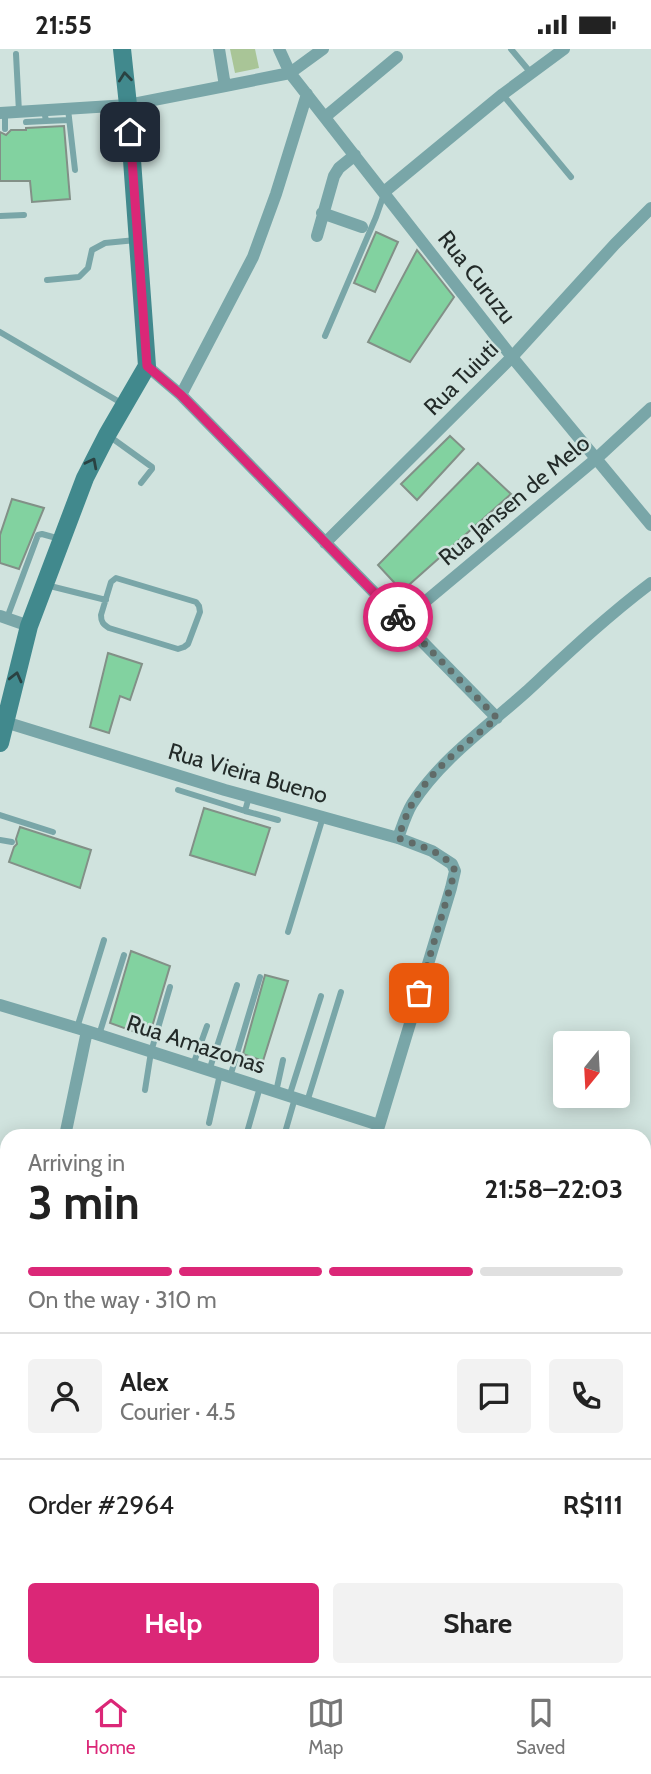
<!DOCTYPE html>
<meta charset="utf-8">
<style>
:root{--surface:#fff;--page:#f2f2f2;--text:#222;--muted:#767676;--line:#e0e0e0;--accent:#db2777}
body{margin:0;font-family:Cabin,sans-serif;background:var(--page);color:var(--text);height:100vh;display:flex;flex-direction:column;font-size:26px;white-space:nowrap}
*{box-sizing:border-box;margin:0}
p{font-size:23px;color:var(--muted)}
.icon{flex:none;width:38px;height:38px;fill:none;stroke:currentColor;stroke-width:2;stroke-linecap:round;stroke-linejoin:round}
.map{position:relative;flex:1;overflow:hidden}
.panel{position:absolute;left:0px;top:1080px;width:651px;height:548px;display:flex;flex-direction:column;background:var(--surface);border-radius:21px 21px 0 0;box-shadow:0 4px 18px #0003}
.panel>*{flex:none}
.needle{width:46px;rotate:198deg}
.tools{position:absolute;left:553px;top:982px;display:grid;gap:14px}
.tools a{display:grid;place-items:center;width:77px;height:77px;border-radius:7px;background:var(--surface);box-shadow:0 4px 18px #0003;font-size:35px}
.pin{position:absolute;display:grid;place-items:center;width:60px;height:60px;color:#fff;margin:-30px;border-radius:14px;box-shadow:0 4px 10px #0006}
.courier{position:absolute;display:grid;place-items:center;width:70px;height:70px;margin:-35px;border:5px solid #db2777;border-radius:50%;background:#fff;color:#222;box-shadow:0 2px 9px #0007}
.head em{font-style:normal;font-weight:700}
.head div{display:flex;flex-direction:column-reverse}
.head{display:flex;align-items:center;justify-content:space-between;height:119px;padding:0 28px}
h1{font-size:46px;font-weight:700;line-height:52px}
.bar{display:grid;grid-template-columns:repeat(4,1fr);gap:10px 7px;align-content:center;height:84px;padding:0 28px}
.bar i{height:9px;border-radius:5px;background:var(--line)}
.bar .selected{background:var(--accent)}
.bar p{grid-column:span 4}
.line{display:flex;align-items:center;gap:18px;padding:0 28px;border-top:2px solid var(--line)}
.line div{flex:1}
.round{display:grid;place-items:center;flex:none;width:74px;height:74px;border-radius:7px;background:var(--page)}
.primary-button{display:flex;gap:14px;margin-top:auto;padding:14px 28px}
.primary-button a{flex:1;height:80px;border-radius:7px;background:var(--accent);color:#fff;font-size:28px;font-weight:700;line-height:80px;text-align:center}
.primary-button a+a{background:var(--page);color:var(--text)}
.status{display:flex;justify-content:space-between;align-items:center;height:49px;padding:0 35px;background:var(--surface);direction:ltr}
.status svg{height:19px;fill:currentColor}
.tab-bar{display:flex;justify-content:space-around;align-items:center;height:98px;border-top:2px solid var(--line);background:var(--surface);font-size:19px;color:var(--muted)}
.tab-bar a{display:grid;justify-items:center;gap:4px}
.tab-bar .selected{color:var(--accent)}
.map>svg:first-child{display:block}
.green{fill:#a9c597}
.building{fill:#82d2a0;stroke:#829087;stroke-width:2}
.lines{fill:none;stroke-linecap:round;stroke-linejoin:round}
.path{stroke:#7e8c88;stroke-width:2.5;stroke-dasharray:2 5;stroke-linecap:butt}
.lane{stroke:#79a6a8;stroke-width:6}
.street{stroke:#79a6a8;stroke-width:12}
.secondary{stroke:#41898d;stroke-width:18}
.oneway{stroke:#2a4242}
.done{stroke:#606b68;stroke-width:7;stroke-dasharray:0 12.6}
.route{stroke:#db2777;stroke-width:9}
.labels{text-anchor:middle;stroke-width:5;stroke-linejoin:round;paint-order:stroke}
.street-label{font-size:23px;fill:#232b29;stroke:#d0e3de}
</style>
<div class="status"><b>21:55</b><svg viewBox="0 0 49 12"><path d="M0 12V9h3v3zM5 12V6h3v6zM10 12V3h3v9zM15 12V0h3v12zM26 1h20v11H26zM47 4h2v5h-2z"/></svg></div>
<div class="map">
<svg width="651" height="1627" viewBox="0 0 651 1627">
<rect width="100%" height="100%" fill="#d0e3de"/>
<path class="green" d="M 230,0 L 255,0 L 259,19 L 235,24 Z"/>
<path class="building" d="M 64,77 L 70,150 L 32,153 L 30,132 L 0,132 L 0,83 L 6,86 L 11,81 L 26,81 L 26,79 Z
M 376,183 L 398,193 L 375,243 L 354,234 Z
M 417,201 L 454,248 L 410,313 L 368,293 Z
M 450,387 L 464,400 L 417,451 L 401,435 Z
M 478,414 L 511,445 L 402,542 L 378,516 Z
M 12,450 L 44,459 L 19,520 L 0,514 L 0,486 Z
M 108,604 L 142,615 L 130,651 L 120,647 L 109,684 L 90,678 Z
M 204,759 L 270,779 L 255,826 L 190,806 Z
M 20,778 L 91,801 L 80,839 L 9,813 L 14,798 L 17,795 L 16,790 Z
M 131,902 L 170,917 L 149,988 L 110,974 Z
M 265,926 L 288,932 L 263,1012 L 243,1005 Z"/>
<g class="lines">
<path class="path" d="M 84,1620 L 111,1627
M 213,1620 L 216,1623 L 222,1620
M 65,1627 L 66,1620
M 209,1627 L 216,1623"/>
<path class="lane" d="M 511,0 L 531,24
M 16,5 L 19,63
M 503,46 L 571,128
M 68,60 L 75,121
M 44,61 L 46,72 L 69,71
M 5,63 L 5,80
M 26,73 L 46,72
M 0,167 L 24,166
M 47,231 L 79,228 L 88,219 L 92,201 L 105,194 L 136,191
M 0,283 L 123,355
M 325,287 L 376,168 L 384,145
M 109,387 L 152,418 L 152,420 L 141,434
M 116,529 L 196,553 L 199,557 L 200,563 L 188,595 L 184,598 L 178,600 L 109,579 C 103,575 101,573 101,566 L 111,533 Z
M 46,536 L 106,551
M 7,569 L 38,486 L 42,485 L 60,490
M 178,741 L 245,762
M 249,748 L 245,762 L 278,771
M 0,766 L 53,783
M 0,791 L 12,793
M 288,883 L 323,768
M 77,979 L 104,891
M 99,986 L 124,906
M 193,1016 L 207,977
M 209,1022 L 237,936
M 230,1028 L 260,928
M 145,1041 L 151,1003 L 170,938
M 276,1043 L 283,1011
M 289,1048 L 321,947
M 307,1053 L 341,943
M 209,1074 L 220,1025
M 246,1087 L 260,1038
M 284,1087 L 295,1049
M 0,1523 L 7,1526
M 644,1525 L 651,1522
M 0,1615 L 7,1619"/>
<path class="street" d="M 219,0 L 225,37
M 279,0 L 290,24 L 512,308 L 651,476
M 0,64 L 128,56 L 225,37 L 290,24 L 323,0
M 325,68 L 397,8
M 384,143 L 503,45 L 564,0
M 322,164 L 362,178
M 317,187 L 334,127 L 339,119 L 355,106
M 147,317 L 181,346 L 497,669
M 181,346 L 253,208 L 276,145 L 307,45
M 325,494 L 512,308 L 615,195 L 651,159
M 0,567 L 29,577
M 402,572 L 597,409 L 651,359
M 5,673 L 225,741 L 398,789 L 432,802 L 452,815 L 455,822 L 451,839 L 376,1087
M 398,789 C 402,778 406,765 412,755 C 441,710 487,678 526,643 C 567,605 607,567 651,534
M 0,956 L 87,982 L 379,1076
M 65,1087 L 87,982
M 644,1150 L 651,1144
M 0,1164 L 7,1167
M 644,1389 L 651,1389
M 643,1620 L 644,1627
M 516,1627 L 516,1620"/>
<path class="secondary" d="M 0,694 L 29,577 L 85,429 L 107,386 L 147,317 L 128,56 L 122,0
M 0,1466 L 7,1466
M 257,1620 L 260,1627"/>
</g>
<defs><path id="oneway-chevron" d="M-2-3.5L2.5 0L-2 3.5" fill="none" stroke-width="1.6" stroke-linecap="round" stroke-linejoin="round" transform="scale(1.75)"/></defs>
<g class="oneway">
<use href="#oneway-chevron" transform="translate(125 28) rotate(-96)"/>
<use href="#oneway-chevron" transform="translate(92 414) rotate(-63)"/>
<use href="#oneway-chevron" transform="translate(16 628) rotate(-76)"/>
</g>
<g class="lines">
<path class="done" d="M 398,568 L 497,669 C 467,694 427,723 410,759 C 405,768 402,779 398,789 C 416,796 446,802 455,822 L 419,944"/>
<path class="route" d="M 130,83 L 147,317 L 181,346 L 398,568"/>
</g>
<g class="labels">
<g class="street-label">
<text transform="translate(477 228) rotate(52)" y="8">Rua Curuzu</text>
<text transform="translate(461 329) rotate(-45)" y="8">Rua Tuiuti</text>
<text transform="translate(514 451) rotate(-40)" y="8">Rua Jansen de Melo</text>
<text transform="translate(248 724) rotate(16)" y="8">Rua Vieira Bueno</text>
<text transform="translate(196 995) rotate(18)" y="8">Rua Amazonas</text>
</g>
</g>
</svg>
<div class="tools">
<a><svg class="needle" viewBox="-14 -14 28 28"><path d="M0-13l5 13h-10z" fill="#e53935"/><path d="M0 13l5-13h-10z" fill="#767676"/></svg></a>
</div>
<div class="pin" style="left:419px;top:944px;background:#ea580c"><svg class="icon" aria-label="bag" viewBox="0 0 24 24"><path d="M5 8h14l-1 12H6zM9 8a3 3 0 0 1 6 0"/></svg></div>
<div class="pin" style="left:130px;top:83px;background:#1f2937"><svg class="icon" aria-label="home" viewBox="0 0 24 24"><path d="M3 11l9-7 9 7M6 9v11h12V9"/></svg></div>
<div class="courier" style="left:398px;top:568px"><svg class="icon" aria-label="bike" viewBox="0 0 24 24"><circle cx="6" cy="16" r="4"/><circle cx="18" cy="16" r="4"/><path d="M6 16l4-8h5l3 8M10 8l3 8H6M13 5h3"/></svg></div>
<section class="panel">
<div class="head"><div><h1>3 min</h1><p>Arriving in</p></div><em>21:58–22:03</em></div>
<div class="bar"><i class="selected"></i><i class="selected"></i><i class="selected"></i><i></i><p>On the way · 310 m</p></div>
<div class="line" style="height:126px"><a class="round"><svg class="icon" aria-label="person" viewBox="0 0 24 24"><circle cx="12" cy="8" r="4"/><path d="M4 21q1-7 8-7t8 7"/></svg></a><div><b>Alex</b><p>Courier · 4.5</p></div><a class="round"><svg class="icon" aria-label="chat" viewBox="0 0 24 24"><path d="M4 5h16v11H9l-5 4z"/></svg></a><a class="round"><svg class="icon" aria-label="phone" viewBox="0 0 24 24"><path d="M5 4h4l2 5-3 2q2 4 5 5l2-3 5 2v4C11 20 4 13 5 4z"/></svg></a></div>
<div class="line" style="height:91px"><div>Order #2964</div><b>R$111</b></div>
<div class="primary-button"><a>Help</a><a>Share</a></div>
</section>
</div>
<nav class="tab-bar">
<a class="selected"><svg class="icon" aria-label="home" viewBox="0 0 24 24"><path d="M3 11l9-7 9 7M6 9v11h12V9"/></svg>Home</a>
<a><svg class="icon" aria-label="map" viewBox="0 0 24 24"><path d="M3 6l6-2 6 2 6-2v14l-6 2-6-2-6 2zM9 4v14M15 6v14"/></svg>Map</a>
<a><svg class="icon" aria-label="saved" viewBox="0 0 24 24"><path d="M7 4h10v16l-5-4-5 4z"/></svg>Saved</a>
</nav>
